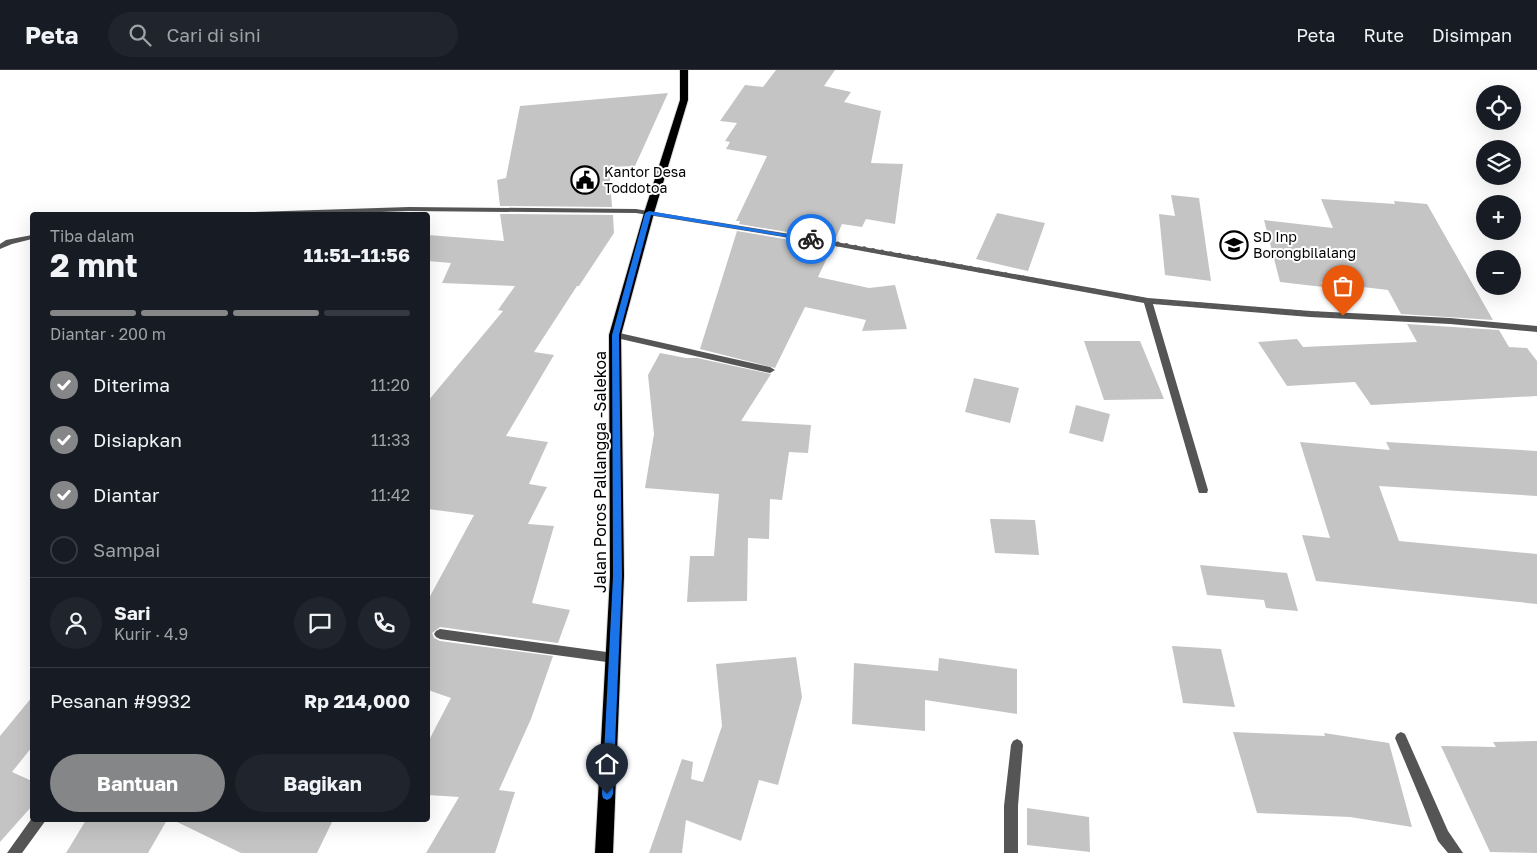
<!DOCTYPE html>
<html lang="id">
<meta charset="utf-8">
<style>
:root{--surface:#171b24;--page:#20242c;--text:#f1f3f6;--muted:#9ea1a6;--line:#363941;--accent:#858687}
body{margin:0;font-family:"Golos Text",sans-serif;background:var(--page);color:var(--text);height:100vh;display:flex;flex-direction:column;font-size:19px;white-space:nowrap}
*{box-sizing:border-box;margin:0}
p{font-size:16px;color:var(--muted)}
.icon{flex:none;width:28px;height:28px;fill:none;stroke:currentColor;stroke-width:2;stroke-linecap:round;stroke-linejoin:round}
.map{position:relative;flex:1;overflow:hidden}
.side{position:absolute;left:30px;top:142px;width:400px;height:610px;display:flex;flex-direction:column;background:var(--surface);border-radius:5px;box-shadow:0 5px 20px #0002}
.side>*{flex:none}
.tools{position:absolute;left:1476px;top:15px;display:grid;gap:10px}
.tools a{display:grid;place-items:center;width:45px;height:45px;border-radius:50%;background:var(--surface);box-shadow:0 5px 20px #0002;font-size:25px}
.pin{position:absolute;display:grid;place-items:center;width:42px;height:42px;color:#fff;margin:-51px -21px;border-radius:50% 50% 50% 0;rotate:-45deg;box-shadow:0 0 5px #0007}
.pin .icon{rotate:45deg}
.courier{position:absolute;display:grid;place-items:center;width:50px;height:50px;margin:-25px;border:4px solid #1a73e8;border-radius:50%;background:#fff;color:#222;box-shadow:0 1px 6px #0007}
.overview em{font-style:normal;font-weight:700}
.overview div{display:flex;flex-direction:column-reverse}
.overview{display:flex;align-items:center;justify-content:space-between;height:85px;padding:0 20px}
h1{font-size:32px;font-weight:700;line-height:38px}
.bar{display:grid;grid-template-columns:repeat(4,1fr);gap:8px 5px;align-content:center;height:60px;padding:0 20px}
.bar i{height:6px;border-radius:4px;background:var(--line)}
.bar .current{background:var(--accent)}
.bar p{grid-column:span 4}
.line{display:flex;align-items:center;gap:12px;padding:0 20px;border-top:1px solid var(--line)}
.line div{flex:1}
.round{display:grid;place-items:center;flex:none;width:52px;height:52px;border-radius:26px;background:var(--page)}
ol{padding:0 20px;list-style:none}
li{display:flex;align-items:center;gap:15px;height:55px}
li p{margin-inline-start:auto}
li .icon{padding:5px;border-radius:50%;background:var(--accent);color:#fff;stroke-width:4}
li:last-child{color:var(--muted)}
li i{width:28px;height:28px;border:2px solid var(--line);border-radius:50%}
.primary-button{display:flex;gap:10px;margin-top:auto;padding:10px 20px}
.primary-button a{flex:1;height:58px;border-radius:30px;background:var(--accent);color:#fff;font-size:20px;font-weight:700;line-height:58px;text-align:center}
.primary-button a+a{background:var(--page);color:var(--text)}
header{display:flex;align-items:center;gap:30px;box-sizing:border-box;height:70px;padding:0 25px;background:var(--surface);border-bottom:1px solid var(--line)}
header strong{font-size:24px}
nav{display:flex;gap:28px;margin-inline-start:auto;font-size:18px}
.search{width:350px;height:45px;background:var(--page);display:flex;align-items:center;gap:12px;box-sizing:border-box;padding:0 18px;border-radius:28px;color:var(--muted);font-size:19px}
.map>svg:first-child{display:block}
.building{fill:#c4c4c4}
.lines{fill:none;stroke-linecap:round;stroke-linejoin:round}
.primary-casing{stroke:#dbdbdb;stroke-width:2}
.street{fill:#555;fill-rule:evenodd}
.primary{fill:#000;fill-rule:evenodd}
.route{fill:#1a73e8}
.done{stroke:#595959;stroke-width:5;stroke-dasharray:0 9}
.labels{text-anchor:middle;stroke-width:4;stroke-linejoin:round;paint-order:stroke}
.far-poi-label{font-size:14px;fill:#000;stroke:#fff;text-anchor:start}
.street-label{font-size:16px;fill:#000;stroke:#fff}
</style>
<header>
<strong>Peta</strong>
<div class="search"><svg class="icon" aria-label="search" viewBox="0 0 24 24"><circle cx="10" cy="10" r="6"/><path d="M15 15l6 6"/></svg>Cari di sini</div>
<nav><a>Peta</a><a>Rute</a><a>Disimpan</a></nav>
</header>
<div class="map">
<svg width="1537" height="783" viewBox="0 0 1537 783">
<rect width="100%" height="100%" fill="#fff"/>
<path class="building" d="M 776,0 L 835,0 L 824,16 L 851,22 L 844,32 L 881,41 L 871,93 L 903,94 L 895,154 L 866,149 L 862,157 L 842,154 L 835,170 L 739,154 L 740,151 L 736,151 L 767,86 L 726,79 L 730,72 L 725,71 L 737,53 L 720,51 L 745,15 L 763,17 Z
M 668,23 L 635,96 L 609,97 L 612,137 L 500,136 L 497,110 L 506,108 L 520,36 Z
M 1171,125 L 1199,128 L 1211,211 L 1165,205 L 1159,144 L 1175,146 Z
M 1321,129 L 1395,134 L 1394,131 L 1427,134 L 1493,250 L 1401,244 L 1388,220 L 1321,212 L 1323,217 L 1280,212 L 1264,150 L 1333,158 Z
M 997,143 L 1045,153 L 1028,201 L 976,189 Z
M 500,144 L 613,145 L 614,163 L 579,216 L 577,216 L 534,282 L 554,285 L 506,366 L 548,372 L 529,414 L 547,417 L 528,454 L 554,456 L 532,533 L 570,540 L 558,573 L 440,557 L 432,563 L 434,568 L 440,571 L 553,586 L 531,649 L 499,720 L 515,722 L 495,783 L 426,783 L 459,727 L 428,725 L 428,672 L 451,628 L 428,620 L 428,530 L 474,445 L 428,439 L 428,331 L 503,241 L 498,240 L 515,216 L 442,213 L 451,193 L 428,191 L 428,165 L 504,171 Z
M 737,161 L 832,177 L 818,207 L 869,218 L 895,215 L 907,259 L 862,261 L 866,250 L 805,237 L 775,298 L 700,279 Z
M 1407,254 L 1499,260 L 1509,277 L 1527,278 L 1537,291 L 1537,326 L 1371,335 L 1355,312 L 1287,316 L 1258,272 L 1297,269 L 1303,277 L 1417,272 Z
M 1084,271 L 1140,271 L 1164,329 L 1104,330 Z
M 660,283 L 686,288 L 697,288 L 771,304 L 741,351 L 811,355 L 808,383 L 789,382 L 782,430 L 770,429 L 769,469 L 748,468 L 747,531 L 687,532 L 690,486 L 714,486 L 719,424 L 645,418 L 654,364 L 648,305 Z
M 974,308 L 1019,318 L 1010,353 L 965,342 Z
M 1076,335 L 1110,344 L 1103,372 L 1069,363 Z
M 1300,372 L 1390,380 L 1386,372 L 1537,381 L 1537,426 L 1379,416 L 1399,471 L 1537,484 L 1537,534 L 1316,511 L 1302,465 L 1330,468 Z
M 990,449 L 1035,450 L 1039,485 L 995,483 Z
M 1200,495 L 1287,503 L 1298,541 L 1266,538 L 1264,530 L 1207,525 Z
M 1172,576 L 1221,579 L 1235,637 L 1183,633 Z
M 796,587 L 802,627 L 778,715 L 759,710 L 741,771 L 686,750 L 682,783 L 649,783 L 682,689 L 693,692 L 691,709 L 703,712 L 722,656 L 716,594 Z
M 939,588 L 1017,599 L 1017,644 L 925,630 L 925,661 L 852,654 L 854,593 L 938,601 Z
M 32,627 L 32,677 L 12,702 L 32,711 L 32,736 L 0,772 L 0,666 Z
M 1233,662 L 1325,666 L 1324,663 L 1389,673 L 1412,757 L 1350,747 L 1257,743 Z
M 1537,671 L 1537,783 L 1490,782 L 1441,676 L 1496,677 L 1493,672 Z
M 1027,738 L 1089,747 L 1090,782 L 1027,775 Z
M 86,750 L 167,750 L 148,783 L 66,783 Z
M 173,750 L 333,750 L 317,783 L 241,783 Z"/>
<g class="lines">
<g class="primary-casing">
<path id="primary" d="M 680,0 L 688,0 L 688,30 L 654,143 L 621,265 L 624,506 L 613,783 L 595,783 L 610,506 L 609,265 L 644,143 L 680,30 Z"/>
</g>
<path class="street" d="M 409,137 L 636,139 L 808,167 L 1148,228 L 1310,241 L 1450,248 L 1537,256 L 1537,262 L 1450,254 L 1310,247 L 1153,234 L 1208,420 L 1207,423 L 1199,423 L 1198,420 L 1144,233 L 808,171 L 636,143 L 409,141 L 297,145 L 223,145 L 227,143 Z
M 32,165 L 32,169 L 12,174 L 0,179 L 0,174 L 6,170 Z
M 615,262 L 770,297 L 775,300 L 770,303 L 612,267 L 611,265 Z
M 440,559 L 614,583 L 618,584 L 620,588 L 618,592 L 614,593 L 440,569 L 436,567 L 434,564 L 436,561 Z
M 1401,662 L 1405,664 L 1448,761 L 1463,783 L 1448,783 L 1438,771 L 1395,668 L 1397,664 Z
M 1017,669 L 1021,671 L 1023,675 L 1018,736 L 1018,783 L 1004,783 L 1004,736 L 1011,675 L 1013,671 Z
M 32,748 L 32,750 L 46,750 L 22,783 L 7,783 Z"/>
<use href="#primary" class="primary"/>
</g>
<path class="route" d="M 649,141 L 814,169 L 811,171 L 651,145 L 619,265 L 622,506 L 613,724 L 611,728 L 607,730 L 603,728 L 602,724 L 613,506 L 612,265 L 645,143 Z"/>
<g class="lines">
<path class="done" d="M 811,169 L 1148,231 L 1343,246"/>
</g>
<defs>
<g id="civic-ring" transform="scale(1.4375)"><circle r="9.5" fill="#fff" stroke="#000" stroke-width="1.5"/><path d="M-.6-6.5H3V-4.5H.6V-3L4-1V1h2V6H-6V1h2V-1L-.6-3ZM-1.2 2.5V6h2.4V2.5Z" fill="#000"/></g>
<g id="school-ring" transform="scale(1.4375)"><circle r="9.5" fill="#fff" stroke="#000" stroke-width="1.5"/><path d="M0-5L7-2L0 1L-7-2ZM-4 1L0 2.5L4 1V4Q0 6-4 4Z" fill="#000"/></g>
</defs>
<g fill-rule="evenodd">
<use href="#civic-ring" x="585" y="110"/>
<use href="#school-ring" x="1234" y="175"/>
</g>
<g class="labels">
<g class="far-poi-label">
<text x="604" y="107">Kantor Desa<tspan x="604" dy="16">Toddotoa</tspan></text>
<text x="1253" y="172">SD Inp<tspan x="1253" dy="16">Borongbilalang</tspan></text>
</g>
<g class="street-label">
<text transform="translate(600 402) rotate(-90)" y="6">Jalan Poros Pallangga -Salekoa</text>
</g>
</g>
</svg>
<div class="tools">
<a><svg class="icon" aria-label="locate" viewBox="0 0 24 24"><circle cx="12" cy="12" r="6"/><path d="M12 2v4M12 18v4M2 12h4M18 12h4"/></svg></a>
<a><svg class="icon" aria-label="layers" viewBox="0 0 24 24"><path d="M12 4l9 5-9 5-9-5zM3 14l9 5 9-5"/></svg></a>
<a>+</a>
<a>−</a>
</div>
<div class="pin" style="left:1343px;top:246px;background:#ea580c"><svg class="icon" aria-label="bag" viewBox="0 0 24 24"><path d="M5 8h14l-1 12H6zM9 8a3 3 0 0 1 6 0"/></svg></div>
<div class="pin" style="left:607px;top:724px;background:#1f2937"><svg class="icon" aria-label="home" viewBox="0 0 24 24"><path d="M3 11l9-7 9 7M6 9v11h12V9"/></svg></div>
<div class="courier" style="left:811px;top:169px"><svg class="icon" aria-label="bike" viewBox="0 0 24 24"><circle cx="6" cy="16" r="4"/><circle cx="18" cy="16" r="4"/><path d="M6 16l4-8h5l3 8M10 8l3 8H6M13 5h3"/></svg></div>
<section class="side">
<div class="overview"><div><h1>2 mnt</h1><p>Tiba dalam</p></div><em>11:51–11:56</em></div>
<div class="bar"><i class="current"></i><i class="current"></i><i class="current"></i><i></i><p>Diantar · 200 m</p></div>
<ol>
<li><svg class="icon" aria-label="check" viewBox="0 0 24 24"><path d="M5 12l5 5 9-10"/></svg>Diterima<p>11:20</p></li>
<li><svg class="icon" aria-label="check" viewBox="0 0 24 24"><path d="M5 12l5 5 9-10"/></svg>Disiapkan<p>11:33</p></li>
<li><svg class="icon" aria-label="check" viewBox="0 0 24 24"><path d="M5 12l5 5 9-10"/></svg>Diantar<p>11:42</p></li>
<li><i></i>Sampai</li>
</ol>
<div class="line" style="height:90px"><a class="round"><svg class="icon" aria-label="person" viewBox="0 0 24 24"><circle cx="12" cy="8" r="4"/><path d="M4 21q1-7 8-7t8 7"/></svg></a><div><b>Sari</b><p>Kurir · 4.9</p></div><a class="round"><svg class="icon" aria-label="chat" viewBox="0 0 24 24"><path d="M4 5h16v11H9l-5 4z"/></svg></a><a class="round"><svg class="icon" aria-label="phone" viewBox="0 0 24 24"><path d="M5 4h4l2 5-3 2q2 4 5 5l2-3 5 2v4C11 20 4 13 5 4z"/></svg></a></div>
<div class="line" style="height:65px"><div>Pesanan #9932</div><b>Rp 214,000</b></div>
<div class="primary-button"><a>Bantuan</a><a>Bagikan</a></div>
</section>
</div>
